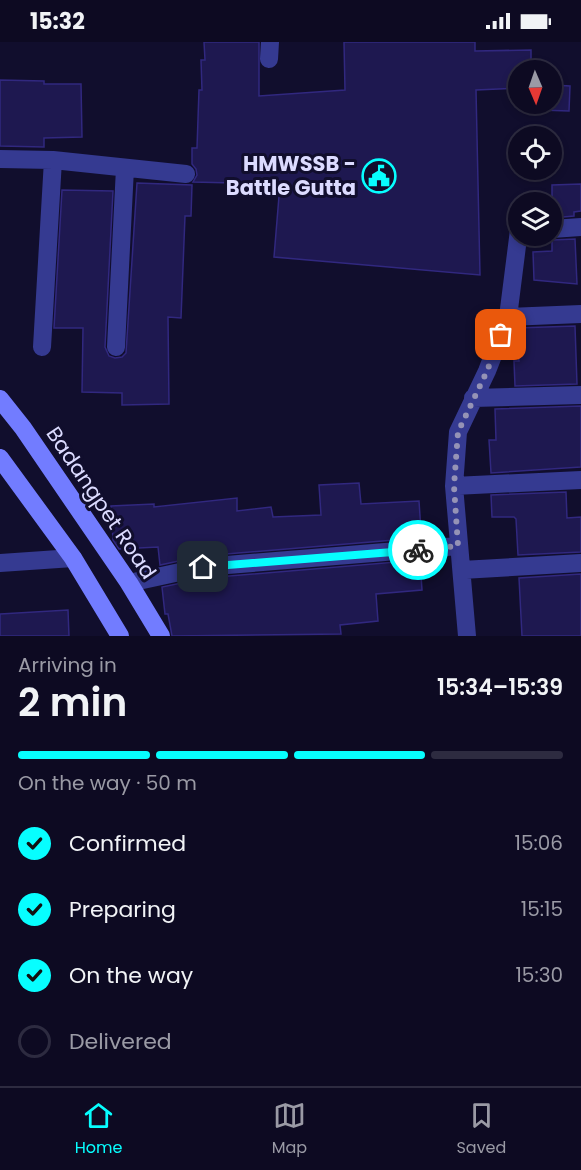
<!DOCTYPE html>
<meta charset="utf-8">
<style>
:root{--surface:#0d0a22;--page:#16132a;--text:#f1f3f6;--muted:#9a9aa5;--line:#2d2b40;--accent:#07feff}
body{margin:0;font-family:Poppins,sans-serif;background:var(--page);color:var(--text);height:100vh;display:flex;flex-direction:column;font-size:22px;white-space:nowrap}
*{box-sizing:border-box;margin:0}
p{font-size:20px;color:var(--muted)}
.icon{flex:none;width:33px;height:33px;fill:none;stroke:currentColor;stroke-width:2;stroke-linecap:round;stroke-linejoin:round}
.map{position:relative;height:594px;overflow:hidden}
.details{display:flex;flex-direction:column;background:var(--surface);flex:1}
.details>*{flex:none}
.needle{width:39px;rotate:178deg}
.controls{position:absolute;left:508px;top:18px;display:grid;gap:12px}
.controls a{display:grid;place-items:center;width:54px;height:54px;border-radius:50%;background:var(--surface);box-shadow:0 3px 9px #0003,0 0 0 2px var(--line);font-size:30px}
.pin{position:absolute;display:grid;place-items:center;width:51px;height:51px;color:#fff;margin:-26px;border-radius:12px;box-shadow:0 3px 9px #0006}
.courier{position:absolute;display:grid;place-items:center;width:60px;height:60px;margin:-30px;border:4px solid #07feff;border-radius:50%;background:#fff;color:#222;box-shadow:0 2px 8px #0007}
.overview em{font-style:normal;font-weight:600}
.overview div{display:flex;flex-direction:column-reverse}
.overview{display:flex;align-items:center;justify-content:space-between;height:102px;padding:0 18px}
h1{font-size:39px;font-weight:600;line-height:45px}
.bar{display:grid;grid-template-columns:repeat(4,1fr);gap:9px 6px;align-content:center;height:72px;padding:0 18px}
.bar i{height:8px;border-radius:4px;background:var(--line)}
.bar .on{background:var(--accent)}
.bar p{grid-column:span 4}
ol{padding:0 18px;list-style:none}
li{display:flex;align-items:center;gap:18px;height:66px}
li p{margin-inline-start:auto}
li .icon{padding:6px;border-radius:50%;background:var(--accent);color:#111;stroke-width:4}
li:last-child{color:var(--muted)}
li i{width:33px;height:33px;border:3px solid var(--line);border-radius:50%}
.status{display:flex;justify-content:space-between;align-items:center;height:42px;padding:0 30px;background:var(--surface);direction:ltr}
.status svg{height:16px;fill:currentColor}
.dock{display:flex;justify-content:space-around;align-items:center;height:84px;border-top:2px solid var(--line);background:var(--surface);font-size:16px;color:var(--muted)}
.dock a{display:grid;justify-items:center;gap:3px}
.dock .on{color:var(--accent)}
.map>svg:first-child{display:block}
.building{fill:#1e1850;stroke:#31287f;stroke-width:1.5}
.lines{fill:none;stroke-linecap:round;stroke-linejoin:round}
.street{stroke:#353a91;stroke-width:18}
.secondary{stroke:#727cff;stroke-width:18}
.done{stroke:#9593b6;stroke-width:6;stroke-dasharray:0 10.8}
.route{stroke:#07feff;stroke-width:8}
.labels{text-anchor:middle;stroke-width:6;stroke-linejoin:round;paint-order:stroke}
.poi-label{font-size:21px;font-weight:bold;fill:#dcdbff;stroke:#110e2d;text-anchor:end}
.street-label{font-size:21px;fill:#dcdbff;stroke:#110e2d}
</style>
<div class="status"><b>15:32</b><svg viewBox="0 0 49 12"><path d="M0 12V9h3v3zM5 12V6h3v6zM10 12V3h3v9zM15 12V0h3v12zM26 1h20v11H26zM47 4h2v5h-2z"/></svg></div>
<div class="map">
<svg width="581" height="594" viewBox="0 0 581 594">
<rect width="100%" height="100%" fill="#110e2d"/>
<path class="building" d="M 204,0 L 259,0 L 259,54 L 345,48 L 344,0 L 475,0 L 475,9 L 531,8 L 531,28 L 519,28 L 519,46 L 476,48 L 480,233 L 274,215 L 280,142 L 193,140 L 197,133 L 196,127 L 192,122 L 192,106 L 197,106 L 199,48 L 202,48 L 201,18 L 205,18 Z
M 0,38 L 44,39 L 44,42 L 81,42 L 82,95 L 44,96 L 44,105 L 0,104 Z
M 552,43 L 570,44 L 569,69 L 539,68 L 539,62 L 552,62 Z
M 137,141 L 192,143 L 191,174 L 185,174 L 181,276 L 168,275 L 169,362 L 122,363 L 122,351 L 82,350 L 83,286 L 54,286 L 62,148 L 113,149 L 105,305 L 109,314 L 115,316 L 122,315 L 126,311 Z
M 581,142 L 581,169 L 574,170 L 574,174 L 552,176 L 552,143 Z
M 575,197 L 577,242 L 534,238 L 533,210 L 552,209 L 552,198 Z
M 575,284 L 577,342 L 515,344 L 514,319 L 519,319 L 516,286 Z
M 581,364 L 581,425 L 491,431 L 489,398 L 496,398 L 495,367 Z
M 359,441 L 361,462 L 419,459 L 421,489 L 417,490 L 418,496 L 202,514 L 160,523 L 158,505 L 119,507 L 113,498 L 111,464 L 154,462 L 154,465 L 237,456 L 237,469 L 271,465 L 273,475 L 321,473 L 319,443 Z
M 566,450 L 567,476 L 581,475 L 581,510 L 518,513 L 516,477 L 514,475 L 492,475 L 491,453 Z
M 420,518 L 422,548 L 376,552 L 378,579 L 340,583 L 341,592 L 172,594 L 168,572 L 165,572 L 162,545 L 205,536 Z
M 581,532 L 581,594 L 522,594 L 519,536 Z
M 68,568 L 69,594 L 0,594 L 0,572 Z"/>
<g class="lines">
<path class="street" d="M 269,17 L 270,0
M 0,117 L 53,118 L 186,132
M 552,187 L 581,185
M 508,275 L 581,272
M 42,305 L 53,118
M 116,305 L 125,126
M 473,356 L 581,353
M 454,444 L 581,438
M 0,521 L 73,516
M 462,528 L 581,521
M 129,541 L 203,525 L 458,504
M 467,594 L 454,444 L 458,390 L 487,329 L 508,275 L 519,188"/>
<path class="secondary" d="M 0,357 L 23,386 L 129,541 L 161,594
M 0,416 L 73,516 L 120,594"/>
</g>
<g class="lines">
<path class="done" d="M 418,508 L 458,504 L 454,444 L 458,390 L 487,329 L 501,293"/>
<path class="route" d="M 203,525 L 418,508"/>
</g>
<defs>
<g id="civic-ring" transform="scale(1.725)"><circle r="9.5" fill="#110e2d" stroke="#07feff" stroke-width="1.5"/><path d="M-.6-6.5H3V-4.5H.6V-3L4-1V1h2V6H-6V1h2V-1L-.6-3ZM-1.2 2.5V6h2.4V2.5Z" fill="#07feff"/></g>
</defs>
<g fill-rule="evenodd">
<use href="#civic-ring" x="379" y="134"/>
</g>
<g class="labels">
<g class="poi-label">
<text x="356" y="129">HMWSSB -<tspan x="356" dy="24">Battle Gutta</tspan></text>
</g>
<g class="street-label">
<text transform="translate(101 461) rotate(56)" y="7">Badangpet Road</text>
</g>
</g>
</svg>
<div class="controls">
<a><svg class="needle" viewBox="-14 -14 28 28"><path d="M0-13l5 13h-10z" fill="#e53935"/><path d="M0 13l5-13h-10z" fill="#9a9aa5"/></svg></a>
<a><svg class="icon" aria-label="locate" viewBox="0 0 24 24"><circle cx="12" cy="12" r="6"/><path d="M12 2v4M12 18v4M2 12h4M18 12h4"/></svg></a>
<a><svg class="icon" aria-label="layers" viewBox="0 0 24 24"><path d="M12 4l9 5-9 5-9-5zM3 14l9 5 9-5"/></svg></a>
</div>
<div class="pin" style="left:501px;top:293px;background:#ea580c"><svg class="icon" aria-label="bag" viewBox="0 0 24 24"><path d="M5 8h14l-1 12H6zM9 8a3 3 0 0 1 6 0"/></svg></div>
<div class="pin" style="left:203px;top:525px;background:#1f2937"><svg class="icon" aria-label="home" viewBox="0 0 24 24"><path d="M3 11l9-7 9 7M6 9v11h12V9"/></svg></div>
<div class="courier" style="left:418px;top:508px"><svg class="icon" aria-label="bike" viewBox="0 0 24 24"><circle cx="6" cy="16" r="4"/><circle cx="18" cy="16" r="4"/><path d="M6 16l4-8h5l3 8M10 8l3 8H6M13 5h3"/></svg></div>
</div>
<section class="details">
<div class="overview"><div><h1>2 min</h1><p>Arriving in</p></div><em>15:34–15:39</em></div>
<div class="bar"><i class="on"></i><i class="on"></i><i class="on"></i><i></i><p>On the way · 50 m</p></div>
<ol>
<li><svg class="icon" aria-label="check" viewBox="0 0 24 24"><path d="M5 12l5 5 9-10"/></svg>Confirmed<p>15:06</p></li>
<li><svg class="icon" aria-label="check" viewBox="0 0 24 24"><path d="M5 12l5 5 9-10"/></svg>Preparing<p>15:15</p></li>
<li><svg class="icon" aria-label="check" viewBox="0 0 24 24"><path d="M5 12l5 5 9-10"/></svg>On the way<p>15:30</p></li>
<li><i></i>Delivered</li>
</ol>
</section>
<nav class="dock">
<a class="on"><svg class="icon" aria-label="home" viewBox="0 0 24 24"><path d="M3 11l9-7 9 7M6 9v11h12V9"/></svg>Home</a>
<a><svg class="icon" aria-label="map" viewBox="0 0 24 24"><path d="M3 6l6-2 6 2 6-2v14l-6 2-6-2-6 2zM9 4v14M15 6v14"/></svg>Map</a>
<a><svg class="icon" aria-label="saved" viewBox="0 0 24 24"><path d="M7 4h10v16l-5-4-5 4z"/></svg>Saved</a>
</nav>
